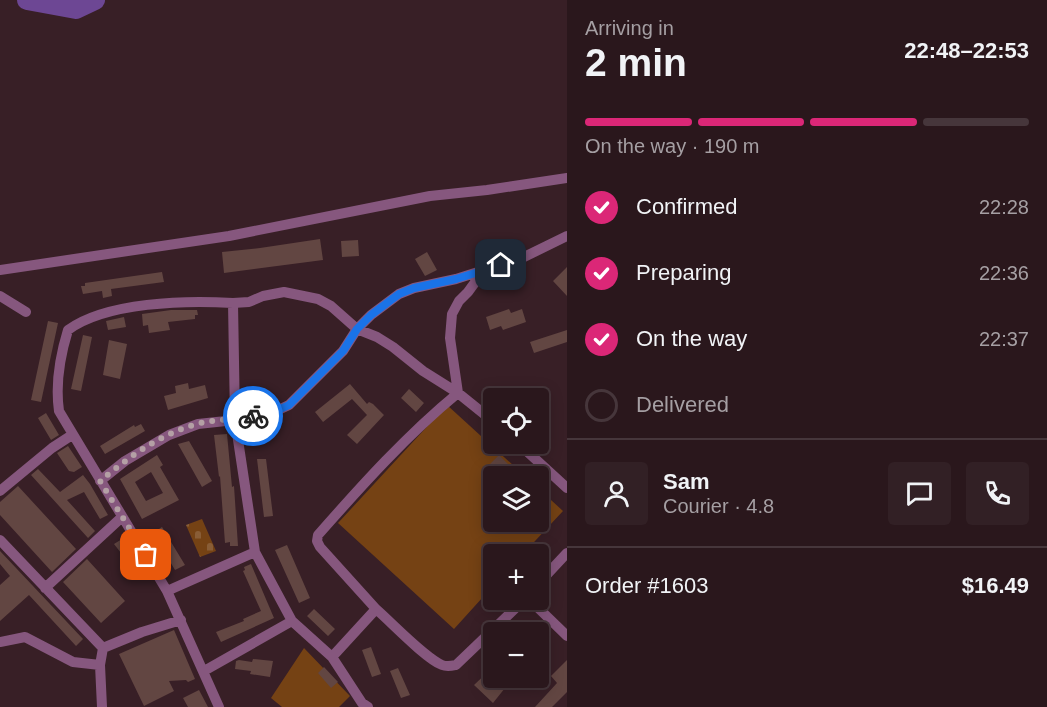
<!DOCTYPE html>
<meta charset="utf-8">
<style>
:root{--surface:#2a171c;--page:#322025;--text:#f1f3f6;--muted:#a59fa3;--line:#46363b;--accent:#db2777}
body{margin:0;font-family:Helvetica,sans-serif;background:var(--page);color:var(--text);height:100vh;display:flex;flex-direction:column;font-size:22px;white-space:nowrap}
*{box-sizing:border-box;margin:0}
p{font-size:20px;color:var(--muted)}
.icon{flex:none;width:33px;height:33px;fill:none;stroke:currentColor;stroke-width:2;stroke-linecap:round;stroke-linejoin:round}
.map{position:relative;flex:1;overflow:hidden}
.details{display:flex;flex-direction:column;background:var(--surface);width:480px}
.details>*{flex:none}
.tools{position:absolute;left:483px;top:388px;display:grid;gap:12px}
.tools a{display:grid;place-items:center;width:66px;height:66px;border-radius:6px;background:var(--surface);box-shadow:0 3px 15px #0003,0 0 0 2px var(--line);font-size:30px}
.pin{position:absolute;display:grid;place-items:center;width:51px;height:51px;color:#fff;margin:-26px;border-radius:12px;box-shadow:0 3px 9px #0006}
.courier{position:absolute;display:grid;place-items:center;width:60px;height:60px;margin:-30px;border:4px solid #1a73e8;border-radius:50%;background:#fff;color:#222;box-shadow:0 2px 8px #0007}
.summary em{font-style:normal;font-weight:700}
.summary div{display:flex;flex-direction:column-reverse}
.summary{display:flex;align-items:center;justify-content:space-between;height:102px;padding:0 18px}
h1{font-size:39px;font-weight:700;line-height:45px}
.bar{display:grid;grid-template-columns:repeat(4,1fr);gap:9px 6px;align-content:center;height:72px;padding:0 18px}
.bar i{height:8px;border-radius:4px;background:var(--line)}
.bar .on{background:var(--accent)}
.bar p{grid-column:span 4}
.line{display:flex;align-items:center;gap:15px;padding:0 18px;border-top:2px solid var(--line)}
.line div{flex:1}
.round{display:grid;place-items:center;flex:none;width:63px;height:63px;border-radius:6px;background:var(--page)}
ol{padding:0 18px;list-style:none}
li{display:flex;align-items:center;gap:18px;height:66px}
li p{margin-inline-start:auto}
li .icon{padding:6px;border-radius:50%;background:var(--accent);color:#fff;stroke-width:4}
li:last-child{color:var(--muted)}
li i{width:33px;height:33px;border:3px solid var(--line);border-radius:50%}
main{display:flex;flex:1;min-height:0}
.map>svg:first-child{display:block}
.green{fill:#754214}
.cemetery{fill:url(#cemetery-stones)}
.lines{fill:none;stroke-linecap:round;stroke-linejoin:round}
.river{stroke:#6d4794;stroke-width:20}
.building{fill:#624642;fill-rule:evenodd}
.minor{stroke:#86577e;stroke-width:10}
.done{stroke:#b4a0a5;stroke-width:6;stroke-dasharray:0 10.8}
.route{stroke:#1a73e8;stroke-width:8}
</style>
<main>
<div class="map">
<svg width="567" height="707" viewBox="0 0 567 707">
<defs>
<pattern id="cemetery-stones" width="16" height="16" patternUnits="userSpaceOnUse" patternTransform="scale(1.5)"><rect width="16" height="16" fill="#754214"/><path d="M2 7V4a2 2 0 0 1 4 0v3zM10 15v-3a2 2 0 0 1 4 0v3z" fill="#895d36"/></pattern>
</defs>
<rect width="100%" height="100%" fill="#381f26"/>
<path class="green" d="M 447,405 L 526,477 L 494,477 L 494,522 L 538,522 L 539,489 L 563,511 L 522,555 L 494,555 L 493,586 L 454,629 L 338,523 Z
M 304,648 L 350,696 L 339,707 L 282,707 L 271,698 Z"/>
<path class="cemetery" d="M 202,519 L 216,551 L 200,557 L 186,525 Z"/>
<g class="lines">
<path class="river" d="M 27,0 L 76,9 L 95,0"/>
</g>
<path class="building" d="M 320,239 L 323,260 L 224,273 L 222,252 L 260,248 Z
M 358,240 L 359,256 L 342,257 L 341,241 Z
M 427,252 L 437,270 L 425,276 L 415,259 Z
M 567,267 L 567,296 L 553,281 Z
M 162,272 L 164,282 L 111,289 L 112,296 L 103,298 L 102,291 L 83,294 L 81,286 L 85,286 L 85,283 Z
M 509,309 L 511,313 L 522,309 L 526,322 L 503,330 L 501,326 L 490,330 L 486,317 Z
M 171,310 L 197,310 L 198,315 L 195,315 L 195,319 L 168,322 L 170,330 L 149,333 L 148,325 L 143,326 L 142,314 Z
M 124,317 L 126,327 L 108,330 L 106,321 Z
M 48,321 L 58,323 L 41,402 L 31,400 Z
M 567,330 L 567,342 L 534,353 L 530,342 Z
M 83,335 L 92,337 L 81,391 L 71,389 Z
M 109,340 L 127,344 L 120,379 L 103,375 Z
M 188,383 L 189,389 L 205,385 L 208,398 L 168,410 L 164,396 L 176,393 L 175,386 Z
M 350,384 L 367,404 L 369,402 L 373,404 L 384,415 L 357,444 L 347,435 L 367,415 L 352,399 L 323,422 L 315,412 Z
M 409,389 L 424,403 L 416,412 L 401,398 Z
M 46,413 L 59,435 L 51,440 L 38,418 Z
M 141,424 L 145,431 L 105,454 L 100,446 L 134,425 L 135,427 Z
M 227,434 L 232,487 L 234,486 L 238,546 L 230,546 L 230,542 L 225,543 L 220,476 L 219,477 L 214,435 Z
M 189,441 L 212,481 L 202,487 L 178,444 Z
M 68,446 L 82,467 L 74,472 L 69,471 L 57,453 Z
M 157,455 L 163,465 L 160,467 L 179,500 L 142,519 L 120,479 ZM 151,472 L 163,493 L 146,501 L 135,482 Z
M 499,455 L 521,477 L 501,477 L 489,465 Z
M 257,459 L 266,459 L 273,516 L 264,517 Z
M 38,469 L 60,492 L 83,475 L 90,484 L 108,515 L 100,519 L 84,492 L 67,500 L 95,531 L 88,538 L 31,475 Z
M 18,486 L 76,549 L 52,572 L 0,515 L 0,502 Z
M 162,527 L 185,565 L 175,570 L 153,533 Z
M 122,539 L 133,554 L 128,562 L 114,544 Z
M 287,545 L 310,598 L 299,603 L 275,550 Z
M 0,551 L 83,639 L 76,646 L 29,595 L 0,621 L 0,585 L 10,576 L 0,564 Z
M 87,559 L 125,601 L 101,623 L 63,582 Z
M 251,564 L 274,618 L 221,642 L 216,632 L 244,621 L 243,619 L 261,611 L 243,571 L 245,570 L 244,567 Z
M 314,609 L 335,629 L 328,636 L 307,616 Z
M 174,630 L 195,679 L 188,682 L 186,680 L 169,681 L 174,691 L 144,706 L 119,654 Z
M 371,647 L 381,674 L 372,677 L 362,650 Z
M 253,659 L 273,661 L 270,677 L 250,674 L 251,671 L 235,669 L 236,661 L 239,660 L 252,662 Z
M 567,660 L 567,692 L 552,707 L 535,707 L 557,683 L 551,676 Z
M 494,666 L 494,678 L 513,678 L 493,703 L 474,685 Z
M 324,667 L 338,682 L 331,688 L 318,673 Z
M 398,668 L 410,695 L 401,698 L 390,671 Z
M 199,690 L 208,707 L 188,707 L 183,698 Z"/>
<g class="lines">
<path class="minor" d="M 0,270 L 229,236 L 430,196 L 487,190 L 567,178
M 484,270 L 468,292 L 459,301 L 452,314 L 450,338 L 458,393 L 494,422
M 0,296 L 26,312
M 233,303 L 249,302 L 263,296 L 284,292 L 318,299 L 331,306 L 357,329 L 377,337 L 393,347 L 423,371 L 458,393 C 407,435 362,485 318,535 L 317,541 L 320,547 L 376,609
M 519,444 L 567,488
M 100,481 L 125,461 L 169,435 L 198,424 L 235,420 L 274,412 L 289,405 L 343,351 L 357,329 L 371,315 L 399,294 L 414,288 L 456,279 L 522,258 L 567,236
M 0,491 L 52,448 L 72,435
M 0,540 L 103,648 L 142,632 L 181,620
M 538,584 L 567,553
M 45,588 L 122,517
M 167,591 L 255,552
M 530,600 L 567,636
M 0,642 L 25,637 L 73,662 L 100,665
M 332,657 L 376,609 C 392,623 425,658 442,665 C 447,667 451,666 456,665 L 524,600
M 204,671 L 292,621
M 102,707 L 100,665 L 103,648
M 219,707 L 167,591 L 59,411 C 55,383 60,356 68,330 C 106,302 186,300 233,303 L 235,420 L 255,552 L 292,621 L 332,657 L 362,703 L 368,707"/>
</g>
<g class="lines">
<path class="done" d="M 146,555 L 100,481 C 129,457 160,434 197,424 C 215,419 235,420 253,416"/>
<path class="route" d="M 253,416 L 274,412 L 289,405 L 343,351 L 357,329 L 371,315 L 399,294 L 414,288 L 456,279 L 501,265"/>
</g>
</svg>
<div class="tools">
<a><svg class="icon" aria-label="locate" viewBox="0 0 24 24"><circle cx="12" cy="12" r="6"/><path d="M12 2v4M12 18v4M2 12h4M18 12h4"/></svg></a>
<a><svg class="icon" aria-label="layers" viewBox="0 0 24 24"><path d="M12 4l9 5-9 5-9-5zM3 14l9 5 9-5"/></svg></a>
<a>+</a>
<a>−</a>
</div>
<div class="pin" style="left:146px;top:555px;background:#ea580c"><svg class="icon" aria-label="bag" viewBox="0 0 24 24"><path d="M5 8h14l-1 12H6zM9 8a3 3 0 0 1 6 0"/></svg></div>
<div class="pin" style="left:501px;top:265px;background:#1f2937"><svg class="icon" aria-label="home" viewBox="0 0 24 24"><path d="M3 11l9-7 9 7M6 9v11h12V9"/></svg></div>
<div class="courier" style="left:253px;top:416px"><svg class="icon" aria-label="bike" viewBox="0 0 24 24"><circle cx="6" cy="16" r="4"/><circle cx="18" cy="16" r="4"/><path d="M6 16l4-8h5l3 8M10 8l3 8H6M13 5h3"/></svg></div>
</div>
<section class="details">
<div class="summary"><div><h1>2 min</h1><p>Arriving in</p></div><em>22:48–22:53</em></div>
<div class="bar"><i class="on"></i><i class="on"></i><i class="on"></i><i></i><p>On the way · 190 m</p></div>
<ol>
<li><svg class="icon" aria-label="check" viewBox="0 0 24 24"><path d="M5 12l5 5 9-10"/></svg>Confirmed<p>22:28</p></li>
<li><svg class="icon" aria-label="check" viewBox="0 0 24 24"><path d="M5 12l5 5 9-10"/></svg>Preparing<p>22:36</p></li>
<li><svg class="icon" aria-label="check" viewBox="0 0 24 24"><path d="M5 12l5 5 9-10"/></svg>On the way<p>22:37</p></li>
<li><i></i>Delivered</li>
</ol>
<div class="line" style="height:108px"><a class="round"><svg class="icon" aria-label="person" viewBox="0 0 24 24"><circle cx="12" cy="8" r="4"/><path d="M4 21q1-7 8-7t8 7"/></svg></a><div><b>Sam</b><p>Courier · 4.8</p></div><a class="round"><svg class="icon" aria-label="chat" viewBox="0 0 24 24"><path d="M4 5h16v11H9l-5 4z"/></svg></a><a class="round"><svg class="icon" aria-label="phone" viewBox="0 0 24 24"><path d="M5 4h4l2 5-3 2q2 4 5 5l2-3 5 2v4C11 20 4 13 5 4z"/></svg></a></div>
<div class="line" style="height:78px"><div>Order #1603</div><b>$16.49</b></div>
</section>
</main>
